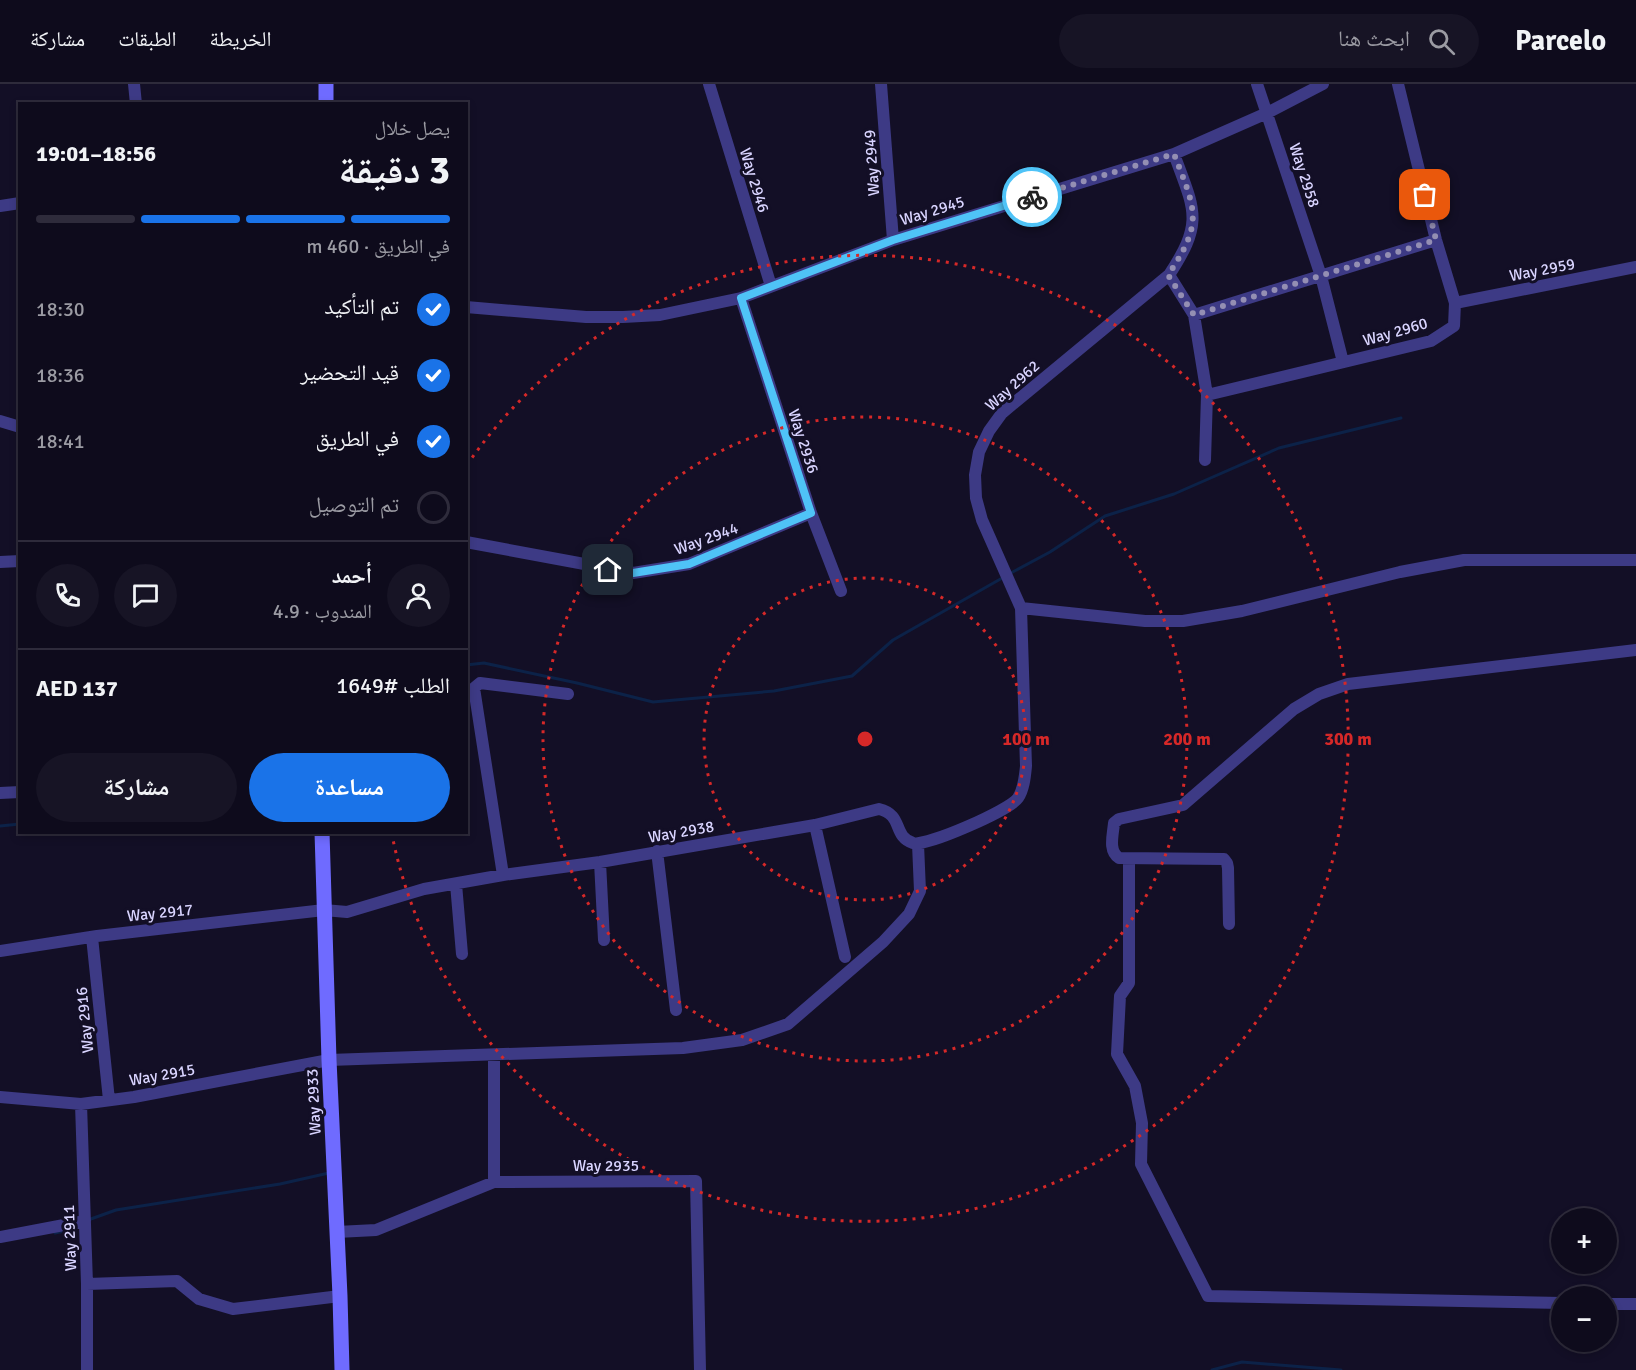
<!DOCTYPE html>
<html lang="ar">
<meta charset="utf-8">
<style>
:root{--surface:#0e0b1c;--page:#171425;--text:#f1f3f6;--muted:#9b9ba3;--line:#2e2b3b;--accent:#1a73e8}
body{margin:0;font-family:Signika,"Noto Naskh Arabic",sans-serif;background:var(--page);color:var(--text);direction:rtl;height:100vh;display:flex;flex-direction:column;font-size:22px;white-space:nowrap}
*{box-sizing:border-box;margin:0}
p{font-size:20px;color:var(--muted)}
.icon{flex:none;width:33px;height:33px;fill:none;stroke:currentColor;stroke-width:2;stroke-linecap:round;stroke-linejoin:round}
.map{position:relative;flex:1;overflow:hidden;direction:ltr}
.details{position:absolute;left:18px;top:18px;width:450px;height:732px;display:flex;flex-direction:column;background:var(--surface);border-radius:0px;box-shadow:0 3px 9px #0003,0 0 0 2px var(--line);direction:rtl}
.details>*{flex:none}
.tools{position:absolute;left:1551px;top:1124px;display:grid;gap:12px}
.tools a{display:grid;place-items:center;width:66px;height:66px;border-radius:50%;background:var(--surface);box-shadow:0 3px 9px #0003,0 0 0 2px var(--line);font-size:30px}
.pin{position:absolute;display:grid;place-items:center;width:51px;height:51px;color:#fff;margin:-26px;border-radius:12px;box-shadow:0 3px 9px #0006}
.courier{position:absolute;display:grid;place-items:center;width:60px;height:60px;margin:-30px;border:4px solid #4fc3f7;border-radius:50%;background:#fff;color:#222;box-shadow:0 2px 8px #0007}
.overview em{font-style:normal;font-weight:700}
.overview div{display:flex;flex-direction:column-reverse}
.overview{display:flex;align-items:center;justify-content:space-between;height:102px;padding:0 18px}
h1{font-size:39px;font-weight:700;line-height:45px}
.bar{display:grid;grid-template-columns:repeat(4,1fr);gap:9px 6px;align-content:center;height:72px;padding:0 18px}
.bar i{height:8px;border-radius:4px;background:var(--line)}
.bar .on{background:var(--accent)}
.bar p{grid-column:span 4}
.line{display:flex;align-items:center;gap:15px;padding:0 18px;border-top:2px solid var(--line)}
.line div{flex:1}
.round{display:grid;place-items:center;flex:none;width:63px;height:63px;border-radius:32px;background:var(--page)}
ol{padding:0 18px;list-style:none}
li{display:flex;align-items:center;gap:18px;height:66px}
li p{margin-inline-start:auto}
li .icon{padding:6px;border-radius:50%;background:var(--accent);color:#fff;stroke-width:4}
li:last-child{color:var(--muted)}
li i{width:33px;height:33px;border:3px solid var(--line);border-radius:50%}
.cta{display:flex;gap:12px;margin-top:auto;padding:12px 18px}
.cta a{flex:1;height:69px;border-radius:36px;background:var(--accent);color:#fff;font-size:24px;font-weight:700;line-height:69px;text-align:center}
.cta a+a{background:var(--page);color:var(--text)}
header{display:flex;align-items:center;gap:36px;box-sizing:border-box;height:84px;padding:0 30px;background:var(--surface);border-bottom:2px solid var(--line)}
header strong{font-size:28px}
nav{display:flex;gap:33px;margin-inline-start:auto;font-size:21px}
.search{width:420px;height:54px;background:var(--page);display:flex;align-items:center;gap:15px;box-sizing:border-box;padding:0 21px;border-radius:33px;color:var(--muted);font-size:22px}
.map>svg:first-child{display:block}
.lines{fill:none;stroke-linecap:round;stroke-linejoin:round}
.stream{stroke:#0c2248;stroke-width:3}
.street{stroke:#3d3a85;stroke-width:12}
.secondary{stroke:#6f6bff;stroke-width:15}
.done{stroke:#948fb3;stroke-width:6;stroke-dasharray:0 10.8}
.route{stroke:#4fc3f7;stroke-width:8}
.ring{fill:none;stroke:#d62828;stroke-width:3;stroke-dasharray:3 6}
.labels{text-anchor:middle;stroke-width:6;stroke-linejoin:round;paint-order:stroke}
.street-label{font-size:16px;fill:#d9d4ff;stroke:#130f26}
.centre{fill:#d62828;stroke:#130f26;stroke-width:3}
.ring-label{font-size:18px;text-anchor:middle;font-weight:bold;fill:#d62828;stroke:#130f26;stroke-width:6;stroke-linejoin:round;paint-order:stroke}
</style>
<header>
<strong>Parcelo</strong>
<div class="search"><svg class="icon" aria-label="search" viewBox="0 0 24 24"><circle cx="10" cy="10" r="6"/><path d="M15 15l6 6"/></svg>ابحث هنا</div>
<nav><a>الخريطة</a><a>الطبقات</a><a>مشاركة</a></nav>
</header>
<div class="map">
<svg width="1636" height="1286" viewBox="0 0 1636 1286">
<rect width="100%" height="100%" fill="#130f26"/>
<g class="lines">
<path class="stream" d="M 1009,490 L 1050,468 L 1105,432 L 1174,410 L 1279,364 L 1401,334
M 466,581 L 484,579 L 577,599 L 653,618 L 774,607 L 852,592 L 893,556 L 1004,493
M 0,742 L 20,740
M 88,1136 L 116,1126 L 280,1100 L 329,1089
M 55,1149 L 69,1146
M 1212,1286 L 1242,1278 L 1341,1286"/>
<path class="street" d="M 134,0 L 136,20
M 709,0 L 771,202
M 881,0 L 893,156
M 1257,0 L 1321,192 L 1343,278
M 0,122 L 20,119
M 1169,191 L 1194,231 L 1207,311 L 1205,376
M 741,214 L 811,429 L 841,507
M 1455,219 L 1636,183
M 466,223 L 586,233 L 623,233 L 660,231 L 741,214 L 893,156 L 1174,70 L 1267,29 L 1323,0
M 1194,231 L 1436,156
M 1207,311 L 1431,257 L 1454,242 L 1455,219 L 1436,156 L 1398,0
M 0,337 L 20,343
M 466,458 L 633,489 L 689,480 L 811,429
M 0,478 L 20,477
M 1021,524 L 1145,537 L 1183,537 L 1242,527 L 1400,488 L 1464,476 L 1636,476
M 0,709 L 20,708
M 815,741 L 845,873
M 657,767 L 676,926
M 1129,776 L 1129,899 L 1120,912 L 1117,970 L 1135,1002 L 1142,1039 L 1141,1080 L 1208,1212 L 1562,1219
M 600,778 L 604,856
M 503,791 L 474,604 L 480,599 L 568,610
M 456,800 L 462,870
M 1229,840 L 1228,784 L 1227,779 L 1224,775 L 1119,774 C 1108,767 1113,751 1114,739 L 1119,735 L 1183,721 L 1294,625 L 1319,610 L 1348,600 L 1636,566
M 92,853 L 109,1016
M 0,867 L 97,852 L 324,826 L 347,828 L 424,805 L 503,791 L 600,778 L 815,741 L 879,725 C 904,731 892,752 913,759 C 926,763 1010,726 1018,714 C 1024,705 1025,692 1026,682 L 1021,524 L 982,436 L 976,414 L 975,391 L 979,368 L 989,347 L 1002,329 L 1169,191 C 1204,138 1195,127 1174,70
M 494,971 L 494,1098
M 0,1013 L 81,1020 L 134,1013 L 329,976 L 683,964 L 742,956 L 788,940 L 883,858 L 909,830 L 920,807 L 918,760
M 81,1020 L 87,1200 L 87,1286
M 337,1148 L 376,1146 L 494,1098 L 696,1097 L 700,1286
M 0,1153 L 85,1137
M 87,1200 L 177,1197 L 199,1215 L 233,1225 L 340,1212
M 1606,1220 L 1636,1220"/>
<path class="secondary" d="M 326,0 L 326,20
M 322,748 L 329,976 L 340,1212 L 342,1286"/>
</g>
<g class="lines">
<path class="done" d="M 1032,113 L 1174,70 C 1196,127 1204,138 1168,191 L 1194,231 L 1436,156 L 1425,111"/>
<path class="route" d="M 608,486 L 633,489 L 689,480 L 811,429 L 741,214 L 893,156 L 1032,113"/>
</g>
<g class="ring">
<circle cx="865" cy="655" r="161"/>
<circle cx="865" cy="655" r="322"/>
<path d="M467 381A483 483 0 1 1 392 751"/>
</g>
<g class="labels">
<g class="street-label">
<text transform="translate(871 79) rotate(-94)" y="6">Way 2949</text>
<text transform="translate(1305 91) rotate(72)" y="6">Way 2958</text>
<text transform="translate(755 96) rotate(73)" y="6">Way 2946</text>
<text transform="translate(932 126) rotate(-17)" y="6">Way 2945</text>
<text transform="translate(1542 185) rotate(-11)" y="6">Way 2959</text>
<text transform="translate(1395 247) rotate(-16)" y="6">Way 2960</text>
<text transform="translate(1012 301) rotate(-42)" y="6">Way 2962</text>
<text transform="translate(804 357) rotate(72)" y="6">Way 2936</text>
<text transform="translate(706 454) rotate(-20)" y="6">Way 2944</text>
<text transform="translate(681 747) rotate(-10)" y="6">Way 2938</text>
<text transform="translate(160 828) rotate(-6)" y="6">Way 2917</text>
<text transform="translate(84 936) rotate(-96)" y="6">Way 2916</text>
<text transform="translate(162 990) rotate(-10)" y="6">Way 2915</text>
<text transform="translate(313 1018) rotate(-93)" y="6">Way 2933</text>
<text x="606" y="1087">Way 2935</text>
<text transform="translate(69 1154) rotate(-92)" y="6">Way 2911</text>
</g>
</g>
<circle cx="865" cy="655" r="9" class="centre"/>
<g class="ring-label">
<text x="1026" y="661">100 m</text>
<text x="1187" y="661">200 m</text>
<text x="1348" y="661">300 m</text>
</g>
</svg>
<div class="tools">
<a>+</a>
<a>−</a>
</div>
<div class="pin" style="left:1425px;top:111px;background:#ea580c"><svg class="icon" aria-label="bag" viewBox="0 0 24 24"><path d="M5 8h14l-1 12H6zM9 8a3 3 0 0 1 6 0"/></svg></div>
<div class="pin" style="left:608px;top:486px;background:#1f2937"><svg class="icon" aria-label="home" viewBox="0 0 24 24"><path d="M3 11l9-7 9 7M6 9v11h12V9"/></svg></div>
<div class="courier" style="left:1032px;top:113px"><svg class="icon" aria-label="bike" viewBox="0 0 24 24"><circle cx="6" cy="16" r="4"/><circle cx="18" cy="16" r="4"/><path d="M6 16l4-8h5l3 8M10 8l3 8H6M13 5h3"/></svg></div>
<section class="details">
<div class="overview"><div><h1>3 دقيقة</h1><p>يصل خلال</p></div><em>18:56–19:01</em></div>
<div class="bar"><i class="on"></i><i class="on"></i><i class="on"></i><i></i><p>في الطريق · 460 m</p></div>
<ol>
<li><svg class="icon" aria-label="check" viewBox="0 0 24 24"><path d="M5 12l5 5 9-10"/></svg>تم التأكيد<p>18:30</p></li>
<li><svg class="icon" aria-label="check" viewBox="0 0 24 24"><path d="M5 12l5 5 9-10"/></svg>قيد التحضير<p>18:36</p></li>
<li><svg class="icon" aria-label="check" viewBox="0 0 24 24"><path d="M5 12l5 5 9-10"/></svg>في الطريق<p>18:41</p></li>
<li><i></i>تم التوصيل</li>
</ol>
<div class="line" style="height:108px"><a class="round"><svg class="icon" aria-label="person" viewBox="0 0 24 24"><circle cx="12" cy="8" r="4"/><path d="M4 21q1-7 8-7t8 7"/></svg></a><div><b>أحمد</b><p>المندوب · 4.9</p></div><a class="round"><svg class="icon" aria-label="chat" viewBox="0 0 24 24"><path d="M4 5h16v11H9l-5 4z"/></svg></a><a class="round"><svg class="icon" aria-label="phone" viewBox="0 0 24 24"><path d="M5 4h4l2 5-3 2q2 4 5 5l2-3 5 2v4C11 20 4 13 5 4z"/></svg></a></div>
<div class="line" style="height:78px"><div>الطلب #1649</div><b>AED 137</b></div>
<div class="cta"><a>مساعدة</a><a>مشاركة</a></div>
</section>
</div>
